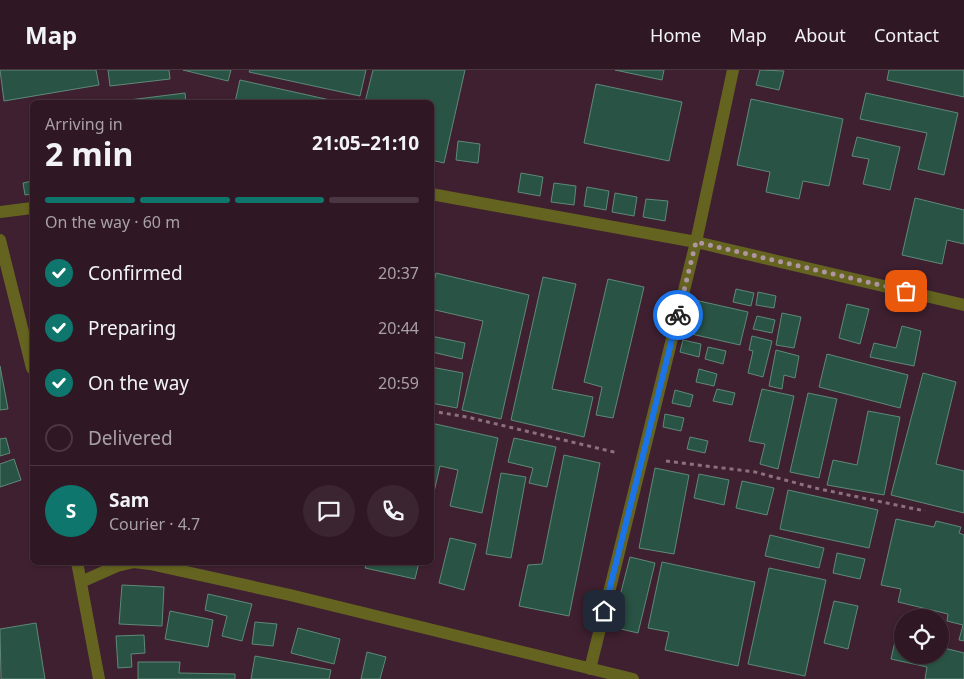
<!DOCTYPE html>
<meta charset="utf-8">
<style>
:root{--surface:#2f1824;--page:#3b2531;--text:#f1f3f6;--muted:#a7a0a6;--line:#4a3741;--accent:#0f766e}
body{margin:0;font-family:"Noto Sans",sans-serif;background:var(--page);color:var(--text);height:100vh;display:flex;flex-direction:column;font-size:19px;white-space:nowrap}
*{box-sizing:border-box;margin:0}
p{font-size:16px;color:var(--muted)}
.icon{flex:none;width:28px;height:28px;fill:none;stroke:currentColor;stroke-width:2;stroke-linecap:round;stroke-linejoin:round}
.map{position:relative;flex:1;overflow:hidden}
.panel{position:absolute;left:30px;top:30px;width:404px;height:465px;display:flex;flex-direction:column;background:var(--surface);border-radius:8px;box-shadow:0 1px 4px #0004,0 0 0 1px var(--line)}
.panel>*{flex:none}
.fabs{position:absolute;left:894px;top:539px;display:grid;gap:10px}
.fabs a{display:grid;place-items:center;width:55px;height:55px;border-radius:50%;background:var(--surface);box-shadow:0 1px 4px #0004,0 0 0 1px var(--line);font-size:25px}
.pin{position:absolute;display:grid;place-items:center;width:42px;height:42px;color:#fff;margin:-21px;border-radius:10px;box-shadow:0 2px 8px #0006}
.courier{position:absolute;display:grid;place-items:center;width:50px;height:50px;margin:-25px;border:4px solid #1a73e8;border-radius:50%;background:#fff;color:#222;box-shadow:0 1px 6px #0007}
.overview em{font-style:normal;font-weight:700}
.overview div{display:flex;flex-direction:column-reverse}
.overview{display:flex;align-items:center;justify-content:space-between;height:85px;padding:0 15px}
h1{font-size:32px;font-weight:700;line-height:38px}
.bar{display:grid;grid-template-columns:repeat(4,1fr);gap:8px 5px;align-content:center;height:60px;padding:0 15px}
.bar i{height:6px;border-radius:4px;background:var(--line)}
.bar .on{background:var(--accent)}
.bar p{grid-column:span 4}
.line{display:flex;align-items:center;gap:12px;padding:0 15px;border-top:1px solid var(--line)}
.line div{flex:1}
.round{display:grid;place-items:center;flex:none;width:52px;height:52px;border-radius:26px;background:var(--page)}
ol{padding:0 15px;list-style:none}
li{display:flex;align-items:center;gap:15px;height:55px}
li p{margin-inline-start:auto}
li .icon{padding:5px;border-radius:50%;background:var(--accent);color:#fff;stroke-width:4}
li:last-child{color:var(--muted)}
li i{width:28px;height:28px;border:2px solid var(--line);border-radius:50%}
header{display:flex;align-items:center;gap:30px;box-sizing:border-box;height:70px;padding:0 25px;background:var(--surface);border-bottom:1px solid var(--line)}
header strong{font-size:24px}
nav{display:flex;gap:28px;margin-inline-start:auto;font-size:18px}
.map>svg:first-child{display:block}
.building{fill:#295344;stroke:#5e8978}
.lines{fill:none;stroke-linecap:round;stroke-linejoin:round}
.path{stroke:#8b707d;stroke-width:3;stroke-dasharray:4 4;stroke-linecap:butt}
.street{stroke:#646320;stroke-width:12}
.done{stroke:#ae95a1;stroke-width:5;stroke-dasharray:0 9}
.route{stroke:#1a73e8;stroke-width:6}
</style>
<header>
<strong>Map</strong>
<nav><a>Home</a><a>Map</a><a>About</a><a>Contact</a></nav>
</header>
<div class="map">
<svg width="964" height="609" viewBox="0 0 964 609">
<rect width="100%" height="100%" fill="#3f2030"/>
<path class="building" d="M 0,0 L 96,0 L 99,15 L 4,31 Z
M 108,0 L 169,0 L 170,9 L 110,16 Z
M 183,0 L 231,0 L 228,11 Z
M 250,0 L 366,0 L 360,26 L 249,2 Z
M 373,0 L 465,0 L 444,93 L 431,90 L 431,32 L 365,32 Z
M 615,0 L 664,0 L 662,10 Z
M 760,0 L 784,1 L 779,20 L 756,15 Z
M 889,0 L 964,0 L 964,27 L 887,10 Z
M 240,10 L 339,32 L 235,32 Z
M 596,14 L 682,32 L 669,91 L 584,73 Z
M 185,23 L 186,32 L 113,32 Z
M 866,23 L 958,43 L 944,105 L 918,99 L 927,63 L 860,49 Z
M 751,29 L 843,49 L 829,116 L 803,111 L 799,129 L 766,122 L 770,102 L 737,95 Z
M 857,67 L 900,77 L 890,120 L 863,114 L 869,89 L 852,86 Z
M 458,71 L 480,74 L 478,93 L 456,90 Z
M 521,103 L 543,107 L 540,126 L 518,122 Z
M 32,111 L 32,124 L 25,125 L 23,113 Z
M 554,113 L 576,116 L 574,135 L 551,132 Z
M 587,117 L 609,121 L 606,140 L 584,136 Z
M 615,123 L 637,127 L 634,146 L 612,142 Z
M 915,128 L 964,140 L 964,174 L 947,170 L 942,194 L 902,185 Z
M 646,129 L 668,131 L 665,151 L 643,147 Z
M 436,203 L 529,225 L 501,349 L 462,340 L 483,251 L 431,239 L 431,225 Z
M 543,207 L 576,214 L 552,319 L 593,327 L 584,367 L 511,350 Z
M 608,209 L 644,217 L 613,348 L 596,345 L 602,317 L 584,312 Z
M 736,219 L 754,223 L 751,236 L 733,232 Z
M 758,222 L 776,226 L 774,238 L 756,235 Z
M 695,230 L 748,242 L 740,275 L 687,263 Z
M 847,234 L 869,239 L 860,274 L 839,268 Z
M 782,243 L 801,247 L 794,278 L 776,275 Z
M 757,246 L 775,250 L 772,263 L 753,259 Z
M 902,256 L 921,261 L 914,296 L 870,287 L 874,273 L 896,278 Z
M 431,266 L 465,273 L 462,289 L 432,282 L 431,283 Z
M 752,266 L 772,271 L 763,307 L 748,303 L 753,281 L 749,280 Z
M 683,270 L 701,274 L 699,287 L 680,282 Z
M 708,277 L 726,281 L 723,294 L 705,289 Z
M 776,280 L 799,286 L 795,308 L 784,305 L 782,319 L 769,316 Z
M 827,284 L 908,305 L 900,338 L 819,317 Z
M 0,296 L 8,339 L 0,340 Z
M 431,297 L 463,303 L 457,338 L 431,333 Z
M 699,299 L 717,304 L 714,316 L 696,312 Z
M 923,303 L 956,312 L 936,394 L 964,401 L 964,443 L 891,425 Z
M 717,319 L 735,323 L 732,335 L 713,331 Z
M 762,319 L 794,326 L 778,399 L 760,394 L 765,374 L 749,371 Z
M 675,320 L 693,325 L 690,337 L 672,333 Z
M 808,323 L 837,329 L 819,408 L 790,402 Z
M 868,341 L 900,347 L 884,425 L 827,415 L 833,390 L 857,395 Z
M 665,344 L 684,348 L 681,361 L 663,357 Z
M 431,353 L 498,368 L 482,443 L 450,436 L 458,400 L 440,396 L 431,435 Z
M 690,367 L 708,371 L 705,383 L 687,379 Z
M 6,368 L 10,383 L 0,386 L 0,369 Z
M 514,368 L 556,377 L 547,417 L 529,413 L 533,398 L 508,392 Z
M 564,385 L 600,393 L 569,546 L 519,536 L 528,495 L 542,494 Z
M 14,389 L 21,410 L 0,417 L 0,394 Z
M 655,398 L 689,405 L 674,484 L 639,478 Z
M 501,403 L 526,407 L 511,488 L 486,484 Z
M 699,404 L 729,410 L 724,435 L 694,428 Z
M 742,411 L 774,418 L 767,445 L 736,438 Z
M 788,420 L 878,440 L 869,478 L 780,459 Z
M 896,449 L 934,457 L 936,451 L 961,457 L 959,463 L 964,465 L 964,571 L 959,570 L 963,555 L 947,551 L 948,544 L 898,532 L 901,519 L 881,515 Z
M 770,465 L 824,478 L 819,498 L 765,486 Z
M 450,468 L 476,474 L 464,520 L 439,513 Z
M 837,483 L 865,489 L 860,509 L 833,503 Z
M 630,487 L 655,493 L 638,563 L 612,557 Z
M 367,492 L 419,492 L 415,509 L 365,498 Z
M 662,492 L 755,512 L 738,596 L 665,580 L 669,562 L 648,558 Z
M 769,498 L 826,510 L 805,606 L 748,594 Z
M 122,515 L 164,517 L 162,556 L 119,554 Z
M 208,524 L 252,534 L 242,571 L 222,566 L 227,546 L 205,540 Z
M 834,531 L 858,536 L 848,579 L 824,573 Z
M 170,541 L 213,550 L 208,577 L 165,569 Z
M 255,552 L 277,554 L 273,576 L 252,574 Z
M 36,553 L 45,609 L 1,609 L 0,559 Z
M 298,558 L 340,569 L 334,594 L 291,583 Z
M 144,565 L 145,583 L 131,584 L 132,597 L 118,598 L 116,566 Z
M 896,567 L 902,568 L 902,585 L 940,585 L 940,577 L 964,583 L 964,609 L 925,609 L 927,597 L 891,589 Z
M 367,582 L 386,587 L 380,609 L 361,609 Z
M 255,586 L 331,600 L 329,609 L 251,609 Z
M 138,592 L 180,592 L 179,603 L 235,604 L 235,609 L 138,609 Z"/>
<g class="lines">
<path class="path" d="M 431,341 L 467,347 L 618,383
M 666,391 L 755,402 L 815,418 L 925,441"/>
<path class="street" d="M 431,124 L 696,172 L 964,235
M 0,142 L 32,138
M 0,170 L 32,298
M 77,492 L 99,609
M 134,492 L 150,494 L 290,525 L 633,609
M 81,512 L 117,496 L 134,492
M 590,599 L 696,172 L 733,0"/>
</g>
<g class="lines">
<path class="done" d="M 678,245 L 696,172 L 906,221"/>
<path class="route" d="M 604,541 L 678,245"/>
</g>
</svg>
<div class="fabs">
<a><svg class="icon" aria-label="locate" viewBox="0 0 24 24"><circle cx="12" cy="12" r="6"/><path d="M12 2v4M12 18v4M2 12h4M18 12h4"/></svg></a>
</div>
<div class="pin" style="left:906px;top:221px;background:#ea580c"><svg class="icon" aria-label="bag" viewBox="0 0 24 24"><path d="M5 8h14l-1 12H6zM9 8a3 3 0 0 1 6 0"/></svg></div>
<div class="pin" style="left:604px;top:541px;background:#1f2937"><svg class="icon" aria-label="home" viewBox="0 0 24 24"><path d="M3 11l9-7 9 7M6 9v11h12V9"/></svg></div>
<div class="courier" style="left:678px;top:245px"><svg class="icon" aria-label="bike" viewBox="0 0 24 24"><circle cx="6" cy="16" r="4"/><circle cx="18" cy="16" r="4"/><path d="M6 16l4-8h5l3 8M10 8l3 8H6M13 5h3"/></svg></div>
<section class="panel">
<div class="overview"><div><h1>2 min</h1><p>Arriving in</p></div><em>21:05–21:10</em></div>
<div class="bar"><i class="on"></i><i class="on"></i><i class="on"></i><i></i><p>On the way · 60 m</p></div>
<ol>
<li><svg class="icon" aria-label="check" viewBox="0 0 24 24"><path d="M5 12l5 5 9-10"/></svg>Confirmed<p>20:37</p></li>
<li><svg class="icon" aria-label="check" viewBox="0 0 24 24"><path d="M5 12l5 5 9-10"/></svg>Preparing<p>20:44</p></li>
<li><svg class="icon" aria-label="check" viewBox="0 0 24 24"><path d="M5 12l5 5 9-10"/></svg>On the way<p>20:59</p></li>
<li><i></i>Delivered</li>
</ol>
<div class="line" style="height:90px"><b class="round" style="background:var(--accent);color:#fff">S</b><div><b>Sam</b><p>Courier · 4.7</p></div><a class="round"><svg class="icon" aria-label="chat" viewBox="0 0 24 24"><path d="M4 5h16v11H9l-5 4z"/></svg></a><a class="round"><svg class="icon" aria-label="phone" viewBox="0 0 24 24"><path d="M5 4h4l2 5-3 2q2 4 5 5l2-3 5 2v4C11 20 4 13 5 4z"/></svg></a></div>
</section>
</div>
